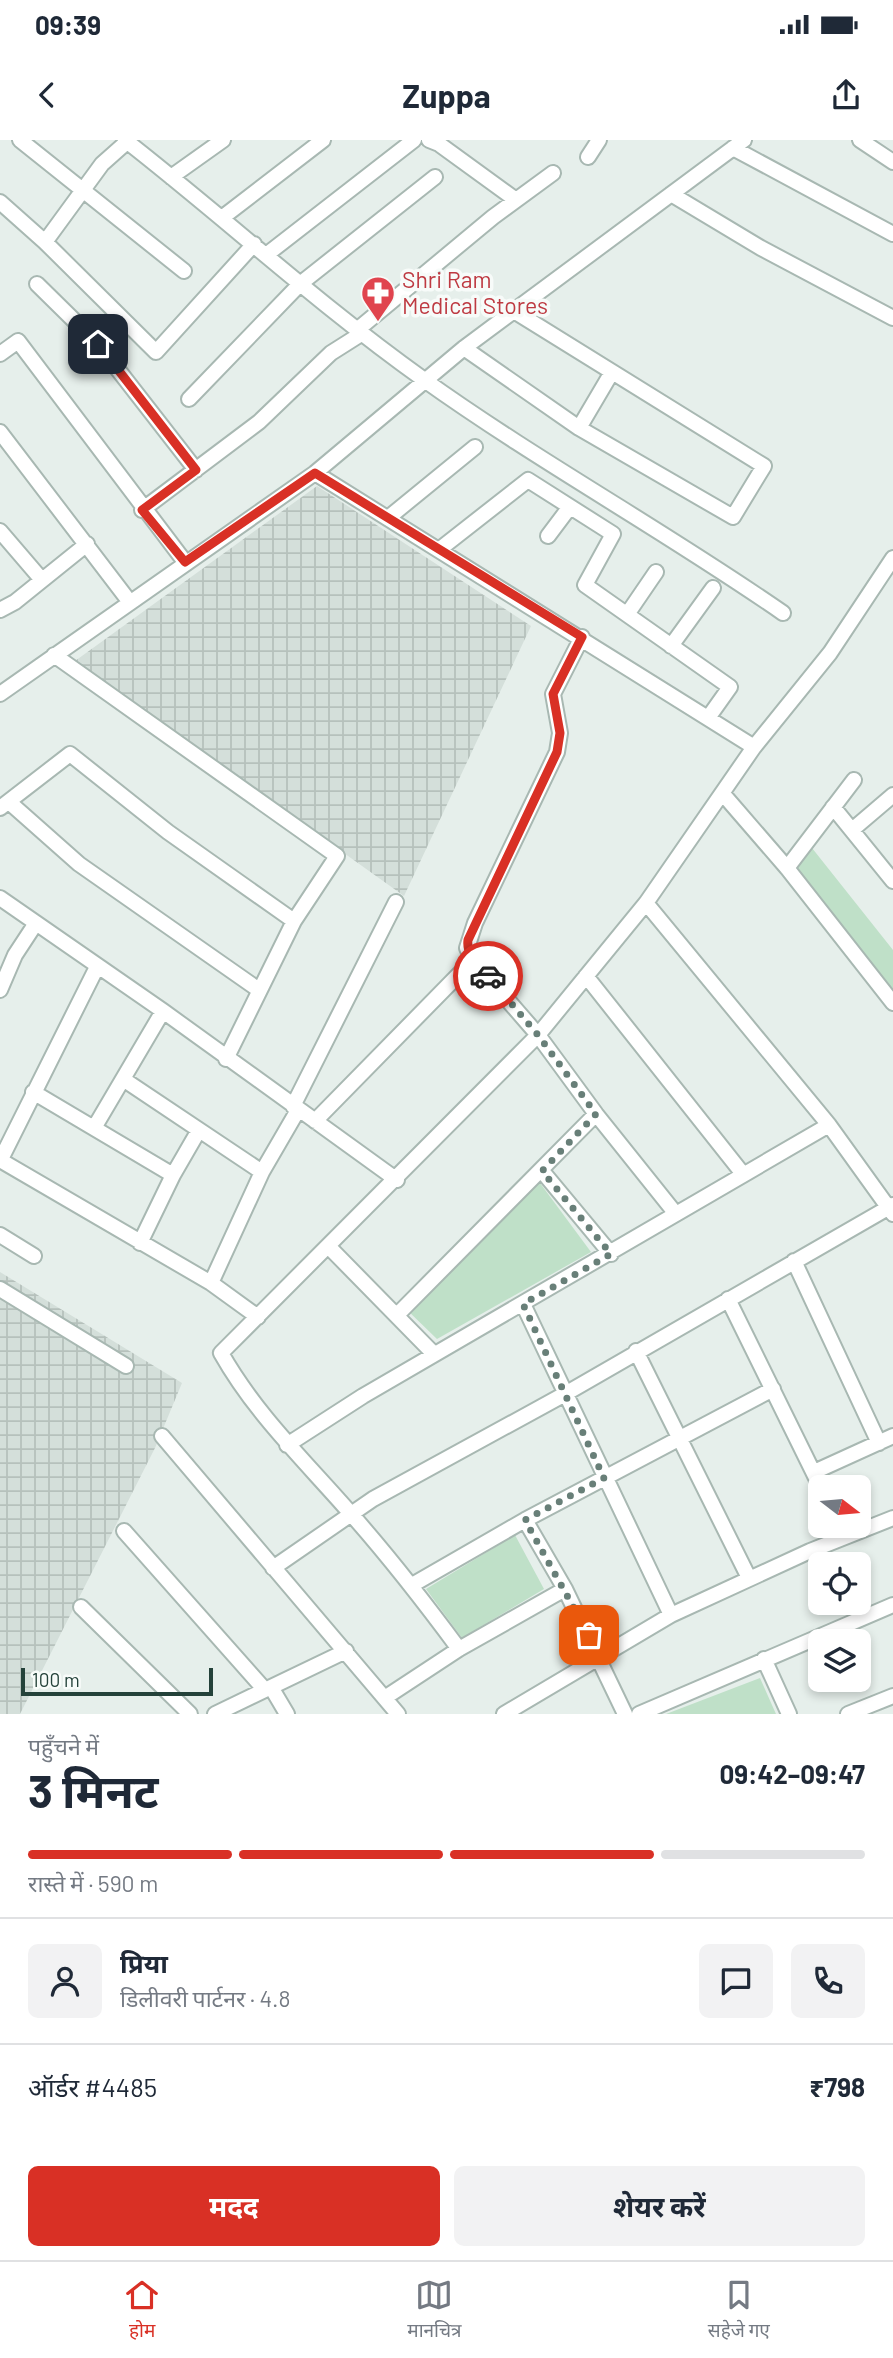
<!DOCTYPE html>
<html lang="hi">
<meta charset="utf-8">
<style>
:root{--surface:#fff;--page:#f2f2f3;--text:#1f2937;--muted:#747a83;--line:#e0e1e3;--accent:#d93025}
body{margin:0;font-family:Barlow,"Noto Sans Devanagari",sans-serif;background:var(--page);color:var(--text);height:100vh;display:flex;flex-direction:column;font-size:26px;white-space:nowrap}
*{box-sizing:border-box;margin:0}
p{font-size:23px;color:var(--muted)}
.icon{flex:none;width:38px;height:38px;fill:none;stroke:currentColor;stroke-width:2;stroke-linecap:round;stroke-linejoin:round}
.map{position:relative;height:1574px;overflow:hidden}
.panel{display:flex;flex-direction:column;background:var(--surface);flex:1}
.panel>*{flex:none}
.needle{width:46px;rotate:106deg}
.fabs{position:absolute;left:808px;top:1335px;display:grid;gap:14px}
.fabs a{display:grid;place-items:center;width:63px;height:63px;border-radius:10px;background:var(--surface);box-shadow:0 4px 10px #0003;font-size:35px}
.scale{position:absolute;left:21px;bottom:18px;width:192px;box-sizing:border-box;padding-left:7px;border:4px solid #24423a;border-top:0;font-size:19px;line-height:24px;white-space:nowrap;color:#24423a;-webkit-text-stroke:5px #f7fbf9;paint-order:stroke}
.pin{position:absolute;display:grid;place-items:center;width:60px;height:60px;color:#fff;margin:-30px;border-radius:14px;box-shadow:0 4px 10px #0006}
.courier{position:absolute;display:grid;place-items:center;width:70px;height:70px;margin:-35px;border:5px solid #d93025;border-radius:50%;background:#fff;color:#222;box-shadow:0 2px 9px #0007}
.summary em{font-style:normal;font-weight:700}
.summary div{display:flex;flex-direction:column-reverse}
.summary{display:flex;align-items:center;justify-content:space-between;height:119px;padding:0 28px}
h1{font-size:46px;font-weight:700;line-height:52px}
.bar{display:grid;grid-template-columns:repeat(4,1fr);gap:10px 7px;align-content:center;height:84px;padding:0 28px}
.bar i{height:9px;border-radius:5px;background:var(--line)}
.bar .active{background:var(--accent)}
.bar p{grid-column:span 4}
.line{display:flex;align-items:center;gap:18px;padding:0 28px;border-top:2px solid var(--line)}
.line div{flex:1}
.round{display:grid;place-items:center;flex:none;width:74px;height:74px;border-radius:10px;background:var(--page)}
.primary-button{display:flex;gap:14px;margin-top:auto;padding:14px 28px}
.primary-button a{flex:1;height:80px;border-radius:10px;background:var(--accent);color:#fff;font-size:28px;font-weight:700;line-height:80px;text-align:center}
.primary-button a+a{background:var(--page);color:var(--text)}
.status{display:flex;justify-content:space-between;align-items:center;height:49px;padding:0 35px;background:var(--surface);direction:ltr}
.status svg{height:19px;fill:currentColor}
header{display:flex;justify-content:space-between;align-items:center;height:91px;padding:0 28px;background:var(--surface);font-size:32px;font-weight:700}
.tab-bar{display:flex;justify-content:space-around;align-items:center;height:98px;border-top:2px solid var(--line);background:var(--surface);font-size:19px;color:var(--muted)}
.tab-bar a{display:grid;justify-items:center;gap:4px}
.tab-bar .active{color:var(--accent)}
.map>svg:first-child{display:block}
.industrial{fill:url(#industrial-grid)}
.park{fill:#bfe0c8}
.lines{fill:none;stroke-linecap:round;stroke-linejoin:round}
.minor-casing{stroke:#a8b8b2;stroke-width:18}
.minor{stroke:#fff;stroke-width:14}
.done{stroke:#687f78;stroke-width:7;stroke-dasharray:0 12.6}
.route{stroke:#d93025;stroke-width:9}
.labels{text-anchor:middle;stroke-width:7;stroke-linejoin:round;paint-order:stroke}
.health-label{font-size:23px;fill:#be3a42;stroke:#f7fbf9;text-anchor:start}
</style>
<div class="status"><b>09:39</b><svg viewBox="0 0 49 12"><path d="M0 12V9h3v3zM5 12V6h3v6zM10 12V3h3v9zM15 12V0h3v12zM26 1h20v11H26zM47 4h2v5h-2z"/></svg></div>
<header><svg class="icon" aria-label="back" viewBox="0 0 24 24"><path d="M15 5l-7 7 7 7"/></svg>Zuppa<svg class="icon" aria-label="share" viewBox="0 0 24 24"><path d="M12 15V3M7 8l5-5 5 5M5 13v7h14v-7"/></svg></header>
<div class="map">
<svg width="893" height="1574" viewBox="0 0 893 1574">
<defs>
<pattern id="industrial-grid" width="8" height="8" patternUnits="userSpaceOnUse" patternTransform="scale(1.75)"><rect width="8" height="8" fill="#d4dfda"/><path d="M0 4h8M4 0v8" fill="none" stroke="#b6c1bc"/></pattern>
</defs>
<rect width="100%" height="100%" fill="#e6efeb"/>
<path class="industrial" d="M 317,346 L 531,486 L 404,756 L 75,521 Z
M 0,1132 L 182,1243 L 155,1308 L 20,1574 L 0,1574 Z"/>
<path class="park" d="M 812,708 L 893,810 L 893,861 L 794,729 Z
M 537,1039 L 591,1112 L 437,1199 L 406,1169 Z
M 515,1395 L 544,1449 L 462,1498 L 426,1449 Z
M 760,1538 L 776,1574 L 666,1574 Z"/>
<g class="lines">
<g class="minor-casing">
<path id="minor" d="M 20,0 L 184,131
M 125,0 C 225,78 319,165 423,239 C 539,322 665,391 783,473
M 429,0 L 439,4 L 516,60
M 860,0 L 893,22
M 733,8 L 893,94
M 588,17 L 599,0
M 171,37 L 223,0
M 671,54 L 761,108 L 893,178
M 0,62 L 45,102 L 156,212 L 254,104
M 223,77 L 323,0
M 45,102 L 102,24 L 129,0
M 266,115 L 414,0
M 37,144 L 98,204 L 196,330
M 357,190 L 493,77 L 553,33
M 464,208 L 579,288 L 733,377 L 764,326 L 514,171
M 0,214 L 18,201 L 185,422
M 189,259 L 300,144 L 435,37
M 579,288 L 612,232
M 0,292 L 129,461
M 315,333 L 754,607
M 142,370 L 259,282 L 331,213 L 361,194
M 388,378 L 475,307
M 0,391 L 42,440
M 548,396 L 569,368
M 440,409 L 528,340 L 613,394 L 585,445 L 730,547 L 708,578
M 0,470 L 15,462 L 87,404
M 628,473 L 656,432
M 582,497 L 553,554 L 560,593 L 557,612 L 475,783 L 467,808 L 473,820 L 538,895 L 596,974 L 676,1074
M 671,506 L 713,448
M 54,515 L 337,716 L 294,781 L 226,919
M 0,554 L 315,333 L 464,208 L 744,0
M 723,654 L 787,728 L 893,863
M 9,662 L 79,724 L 259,850
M 833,667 L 893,741
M 0,668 L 70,614 L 168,692 L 294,781
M 852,690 L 893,655
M 787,728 L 854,640
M 0,758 L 163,871 L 397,1040
M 646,763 L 829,985 L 893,1074
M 586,836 L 743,1034
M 0,850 L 15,815 L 36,783
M 123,939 L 262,1032
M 33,952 L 173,1035
M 293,966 L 396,762
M 315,981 L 473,820
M 94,988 L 163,871
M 0,1020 L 211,1143 L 258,1177
M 0,1021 L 97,827
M 542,1031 L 611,1114
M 0,1095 L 34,1116
M 140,1103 L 173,1035 L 199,990
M 329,1107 L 434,1214
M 794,1121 L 879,1303
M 211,1143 L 262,1032 L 298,970
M 0,1149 L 126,1226
M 728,1159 L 821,1348
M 523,1164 L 671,1475
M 398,1174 L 596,974
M 636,1211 L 749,1438
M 162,1296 L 398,1574
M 287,1305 L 363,1256 L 829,985
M 814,1332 L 893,1296
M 525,1380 L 565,1449 L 625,1574
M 124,1391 L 265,1550
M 273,1428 L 373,1359 L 565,1254 L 893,1065
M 412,1445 L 525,1380 L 773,1249
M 81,1467 L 190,1574
M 459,1509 C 425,1463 390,1418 352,1375 C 306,1322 256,1275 221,1213 L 538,895 L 646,763 L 754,607 L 830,513 L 893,418
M 764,1519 L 789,1574
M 271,1547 L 287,1574
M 386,1557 L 459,1509 L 565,1449
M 215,1574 L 346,1511
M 504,1574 L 671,1475 L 810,1411 L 893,1378
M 639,1574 L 893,1465
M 848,1574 L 893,1556"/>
</g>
<use href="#minor" class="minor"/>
</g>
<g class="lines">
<path class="done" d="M 488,836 L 538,895 L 596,974 L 542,1031 L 611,1114 L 523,1164 L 604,1338 L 525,1380 L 589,1495"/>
<path class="route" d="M 98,204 L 196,330 L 142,370 L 185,422 L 315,333 L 582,497 L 553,554 L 560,593 L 557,612 L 468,800 C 466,815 478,825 488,836"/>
</g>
<defs>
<g id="pharmacy-pin" transform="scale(1.75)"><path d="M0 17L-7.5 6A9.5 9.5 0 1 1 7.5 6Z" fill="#e0444e" stroke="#f7fbf9"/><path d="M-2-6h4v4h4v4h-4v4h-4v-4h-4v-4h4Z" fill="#fff"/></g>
</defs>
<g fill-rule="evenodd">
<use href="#pharmacy-pin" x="378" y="153"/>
</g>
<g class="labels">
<g class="health-label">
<text x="402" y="148">Shri Ram<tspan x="402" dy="26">Medical Stores</tspan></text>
</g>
</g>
</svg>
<div class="fabs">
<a><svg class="needle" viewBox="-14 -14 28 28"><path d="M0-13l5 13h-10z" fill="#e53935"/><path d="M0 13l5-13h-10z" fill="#747a83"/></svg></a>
<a><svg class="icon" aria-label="locate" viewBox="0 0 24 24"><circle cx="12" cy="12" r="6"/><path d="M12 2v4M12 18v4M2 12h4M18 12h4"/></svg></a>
<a><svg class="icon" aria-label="layers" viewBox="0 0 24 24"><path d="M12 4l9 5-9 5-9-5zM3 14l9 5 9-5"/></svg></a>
</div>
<div class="scale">100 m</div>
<div class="pin" style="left:589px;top:1495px;background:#ea580c"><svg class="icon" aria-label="bag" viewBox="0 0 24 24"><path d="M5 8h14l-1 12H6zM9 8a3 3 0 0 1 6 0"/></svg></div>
<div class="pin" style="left:98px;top:204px;background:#1f2937"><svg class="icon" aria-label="home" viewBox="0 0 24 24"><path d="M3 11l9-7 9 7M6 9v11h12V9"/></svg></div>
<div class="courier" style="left:488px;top:836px"><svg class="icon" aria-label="car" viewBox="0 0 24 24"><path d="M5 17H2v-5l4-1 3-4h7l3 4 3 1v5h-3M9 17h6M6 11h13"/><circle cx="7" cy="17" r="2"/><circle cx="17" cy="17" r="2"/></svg></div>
</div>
<section class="panel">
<div class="summary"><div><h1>3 मिनट</h1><p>पहुँचने में</p></div><em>09:42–09:47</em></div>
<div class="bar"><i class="active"></i><i class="active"></i><i class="active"></i><i></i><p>रास्ते में · 590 m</p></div>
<div class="line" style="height:126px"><a class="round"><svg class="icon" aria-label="person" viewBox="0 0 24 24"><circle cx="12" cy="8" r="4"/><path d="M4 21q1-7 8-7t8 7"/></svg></a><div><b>प्रिया</b><p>डिलीवरी पार्टनर · 4.8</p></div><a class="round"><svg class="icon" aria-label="chat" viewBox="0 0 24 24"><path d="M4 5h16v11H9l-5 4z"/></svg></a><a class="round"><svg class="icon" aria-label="phone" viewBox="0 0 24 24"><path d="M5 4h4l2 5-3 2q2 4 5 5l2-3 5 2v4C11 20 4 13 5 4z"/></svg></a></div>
<div class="line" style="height:91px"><div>ऑर्डर #4485</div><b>₹798</b></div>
<div class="primary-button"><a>मदद</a><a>शेयर करें</a></div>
</section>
<nav class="tab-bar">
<a class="active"><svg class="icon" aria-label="home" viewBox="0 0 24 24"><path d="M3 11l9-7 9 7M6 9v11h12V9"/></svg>होम</a>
<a><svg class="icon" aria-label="map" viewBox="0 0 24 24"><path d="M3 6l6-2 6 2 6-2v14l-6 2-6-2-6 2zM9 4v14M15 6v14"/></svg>मानचित्र</a>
<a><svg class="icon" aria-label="saved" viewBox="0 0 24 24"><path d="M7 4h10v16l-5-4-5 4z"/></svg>सहेजे गए</a>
</nav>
